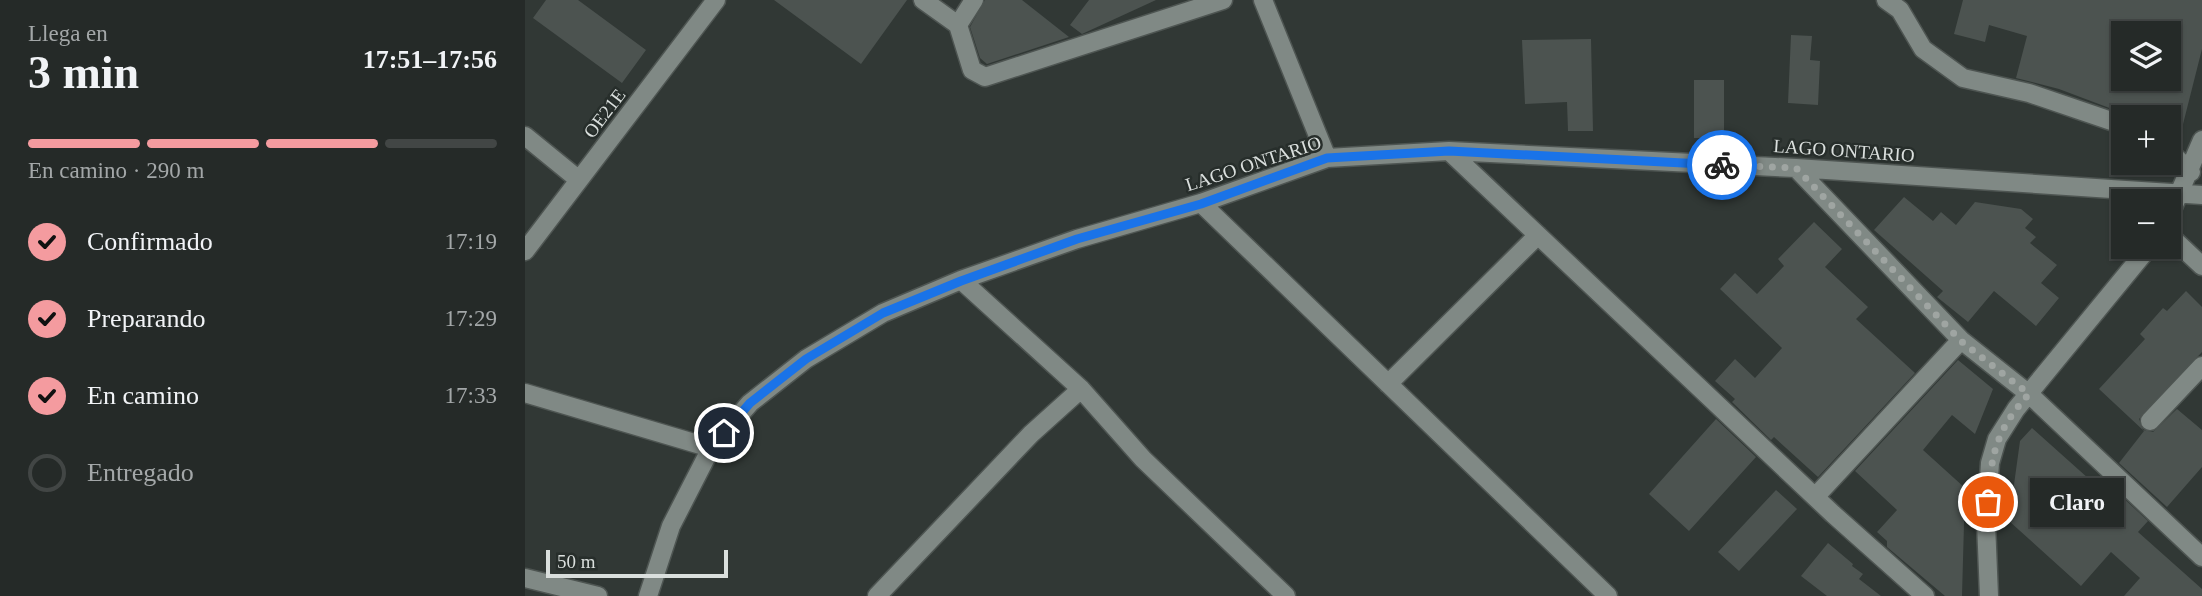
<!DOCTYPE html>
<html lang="es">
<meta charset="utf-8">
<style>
:root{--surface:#252a28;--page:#313634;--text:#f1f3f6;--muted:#a3a7a8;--line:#424645;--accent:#f49b9f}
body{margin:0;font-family:"Times New Roman",serif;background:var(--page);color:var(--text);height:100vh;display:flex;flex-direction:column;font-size:26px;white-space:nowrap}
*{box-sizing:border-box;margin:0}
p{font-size:23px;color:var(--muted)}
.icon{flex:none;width:38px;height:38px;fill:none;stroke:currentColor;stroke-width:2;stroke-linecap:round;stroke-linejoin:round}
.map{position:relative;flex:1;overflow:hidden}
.details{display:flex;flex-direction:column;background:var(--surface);width:525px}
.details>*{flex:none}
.controls{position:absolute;left:1586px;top:21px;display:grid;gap:14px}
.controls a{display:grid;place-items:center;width:70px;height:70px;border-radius:0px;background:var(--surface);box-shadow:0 2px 5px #0004,0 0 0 2px var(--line);font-size:35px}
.scale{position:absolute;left:21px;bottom:18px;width:182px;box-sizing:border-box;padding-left:7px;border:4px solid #dadfdd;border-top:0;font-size:19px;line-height:24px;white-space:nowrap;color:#dadfdd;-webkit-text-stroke:5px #272e2b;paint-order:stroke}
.pin{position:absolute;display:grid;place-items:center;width:60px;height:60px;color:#fff;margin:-30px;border:4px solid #fff;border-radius:50%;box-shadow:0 2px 7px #0007}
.courier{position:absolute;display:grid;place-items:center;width:70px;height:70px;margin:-35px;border:5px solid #1a73e8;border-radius:50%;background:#fff;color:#222;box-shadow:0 2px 9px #0007}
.bubble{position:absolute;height:49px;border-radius:0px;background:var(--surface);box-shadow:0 2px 5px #0004,0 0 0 2px var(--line);font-size:23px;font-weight:700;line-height:49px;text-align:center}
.head em{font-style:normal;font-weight:700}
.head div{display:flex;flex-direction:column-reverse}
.head{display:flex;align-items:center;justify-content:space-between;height:119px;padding:0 28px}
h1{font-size:46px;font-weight:700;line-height:52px}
.bar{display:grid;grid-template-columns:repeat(4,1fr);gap:10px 7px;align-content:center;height:84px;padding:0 28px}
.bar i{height:9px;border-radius:5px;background:var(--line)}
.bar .selected{background:var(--accent)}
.bar p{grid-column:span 4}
ol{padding:0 28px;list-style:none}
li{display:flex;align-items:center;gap:21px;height:77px}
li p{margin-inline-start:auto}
li .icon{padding:7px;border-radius:50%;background:var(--accent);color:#111;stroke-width:4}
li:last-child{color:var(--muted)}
li i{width:38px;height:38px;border:4px solid var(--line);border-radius:50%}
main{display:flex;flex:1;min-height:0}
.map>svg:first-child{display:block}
.building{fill:#4c5350;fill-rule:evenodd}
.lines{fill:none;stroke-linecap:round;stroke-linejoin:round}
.minor-casing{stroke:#4e5552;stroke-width:21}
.minor{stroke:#808985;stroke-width:18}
.done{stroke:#9fa5a2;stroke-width:7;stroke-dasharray:0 12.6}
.route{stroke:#1a73e8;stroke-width:9}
.labels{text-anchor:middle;stroke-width:5;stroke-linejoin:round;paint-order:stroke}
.street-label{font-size:19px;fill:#dadfdd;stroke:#272e2b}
</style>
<main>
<section class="details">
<div class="head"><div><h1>3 min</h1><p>Llega en</p></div><em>17:51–17:56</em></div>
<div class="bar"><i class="selected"></i><i class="selected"></i><i class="selected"></i><i></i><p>En camino · 290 m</p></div>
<ol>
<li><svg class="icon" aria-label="check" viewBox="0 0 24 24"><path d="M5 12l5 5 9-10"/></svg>Confirmado<p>17:19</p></li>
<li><svg class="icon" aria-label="check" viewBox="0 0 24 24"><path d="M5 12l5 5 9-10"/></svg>Preparando<p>17:29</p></li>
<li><svg class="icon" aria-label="check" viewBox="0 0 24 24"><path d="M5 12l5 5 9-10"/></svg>En camino<p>17:33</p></li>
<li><i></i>Entregado</li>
</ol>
</section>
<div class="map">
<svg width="1677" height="596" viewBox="0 0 1677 596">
<rect width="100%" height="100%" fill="#313835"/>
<path class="building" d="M 21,0 L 53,0 L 121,50 L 97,83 L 8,18 Z
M 249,0 L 382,0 L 336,64 Z
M 460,0 L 497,0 L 544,37 L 462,64 L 455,58 L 445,27 Z
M 564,0 L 631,0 L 557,34 L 545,25 Z
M 1438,0 L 1677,0 L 1677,49 L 1653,144 L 1643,139 L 1643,117 L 1603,115 L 1534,89 L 1491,78 L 1502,36 L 1464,25 L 1460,42 L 1429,34 ZM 1598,33 L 1643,33 L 1643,79 L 1598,79 Z
M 1266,35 L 1287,36 L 1285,60 L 1295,61 L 1293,105 L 1263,103 Z
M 1066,39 L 1068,131 L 1043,131 L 1042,102 L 1000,104 L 997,40 Z
M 1169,80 L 1199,80 L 1199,138 L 1169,138 Z
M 1379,197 L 1408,221 L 1416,212 L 1431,225 L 1450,202 L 1496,209 L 1508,219 L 1500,228 L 1511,237 L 1505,243 L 1532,265 L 1516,283 L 1534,298 L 1511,326 L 1469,291 L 1443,322 L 1412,297 L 1418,291 L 1349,230 Z
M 1289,222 L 1317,249 L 1300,267 L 1343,307 L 1331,319 L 1390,373 L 1293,477 L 1249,437 L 1246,440 L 1207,402 L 1210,399 L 1190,381 L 1210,359 L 1230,378 L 1257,348 L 1195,289 L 1210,273 L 1232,294 L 1259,266 L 1253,259 Z
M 1661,291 L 1677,307 L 1677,352 L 1614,419 L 1618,430 L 1628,432 L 1652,409 L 1677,430 L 1677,467 L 1642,507 L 1594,463 L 1619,431 L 1574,389 L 1620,339 L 1615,334 L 1638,308 L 1642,311 Z
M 1433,360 L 1468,389 L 1450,434 L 1427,415 L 1398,450 L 1440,488 L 1437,596 L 1420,596 L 1362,547 L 1362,541 L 1352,532 L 1372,510 L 1330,471 Z
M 1191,419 L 1231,457 L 1164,531 L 1124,494 Z
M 1507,428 L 1573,487 L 1579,480 L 1623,521 L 1613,532 L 1677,589 L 1677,596 L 1599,596 L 1615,578 L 1586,552 L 1556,586 L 1484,521 L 1495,441 Z
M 1251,490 L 1272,509 L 1214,571 L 1193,552 Z
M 1303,543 L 1328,564 L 1327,566 L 1338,574 L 1334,579 L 1356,596 L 1302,596 L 1276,576 Z"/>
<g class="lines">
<g class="minor-casing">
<path id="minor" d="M 398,0 L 433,25
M 449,0 L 433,25 L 447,70 L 460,77 L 698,0
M 738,0 L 802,158
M 1361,0 L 1375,10 L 1398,49 L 1438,78 L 1504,93 L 1598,125
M 0,136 L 54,180
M 1643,150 L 1666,172
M 924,151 L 1308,514 L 1400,596
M 1271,168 L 1436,340 L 1504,394 L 1677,557
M 676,203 L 1083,596
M 1643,219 L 1677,140
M 1643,234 L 1677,266
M 0,251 L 191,0
M 436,280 L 556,389 L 618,459 L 761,596
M 863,384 L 1013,235
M 0,393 L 186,448
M 1625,421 L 1677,366
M 1290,497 L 1436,340
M 0,578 L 73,596
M 123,596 L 146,526 L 186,448 L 225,403 L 281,359 L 358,313 L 436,280 L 552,239 L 676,203 L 802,158 L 924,151 L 1271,168 L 1677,195
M 352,596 L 506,434 L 556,389
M 1464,596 L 1461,523 L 1465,463 L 1472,439 L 1491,409 L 1624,247"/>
</g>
<use href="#minor" class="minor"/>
</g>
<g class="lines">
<path class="done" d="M 1197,165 L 1271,168 L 1436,341 L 1504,394 C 1471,430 1466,454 1463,502"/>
<path class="route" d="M 199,433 L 225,403 L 281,359 L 358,313 L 436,281 L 552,239 L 676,204 L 802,158 L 924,151 L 1197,165"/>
</g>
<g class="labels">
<g class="street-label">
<text transform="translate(79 113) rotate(-53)" y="7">OE21E</text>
<text transform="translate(1319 150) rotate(4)" y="7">LAGO ONTARIO</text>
<text transform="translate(728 163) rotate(-18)" y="7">LAGO ONTARIO</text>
</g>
</g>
</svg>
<div class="controls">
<a><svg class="icon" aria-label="layers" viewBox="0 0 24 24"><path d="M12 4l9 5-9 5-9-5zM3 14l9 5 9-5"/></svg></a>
<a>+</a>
<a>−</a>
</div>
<div class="scale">50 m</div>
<div class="pin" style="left:1463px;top:502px;background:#ea580c"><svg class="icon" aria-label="bag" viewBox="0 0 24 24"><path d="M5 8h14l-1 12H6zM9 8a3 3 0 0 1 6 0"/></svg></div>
<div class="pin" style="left:199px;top:433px;background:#1f2937"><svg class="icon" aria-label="home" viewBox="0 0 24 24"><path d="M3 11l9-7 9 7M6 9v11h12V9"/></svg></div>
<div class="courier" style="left:1197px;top:165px"><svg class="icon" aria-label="bike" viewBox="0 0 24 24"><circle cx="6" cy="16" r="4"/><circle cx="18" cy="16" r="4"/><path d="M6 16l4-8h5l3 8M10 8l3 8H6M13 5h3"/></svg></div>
<div class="bubble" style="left:1505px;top:478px;width:94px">Claro</div>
</div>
</main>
